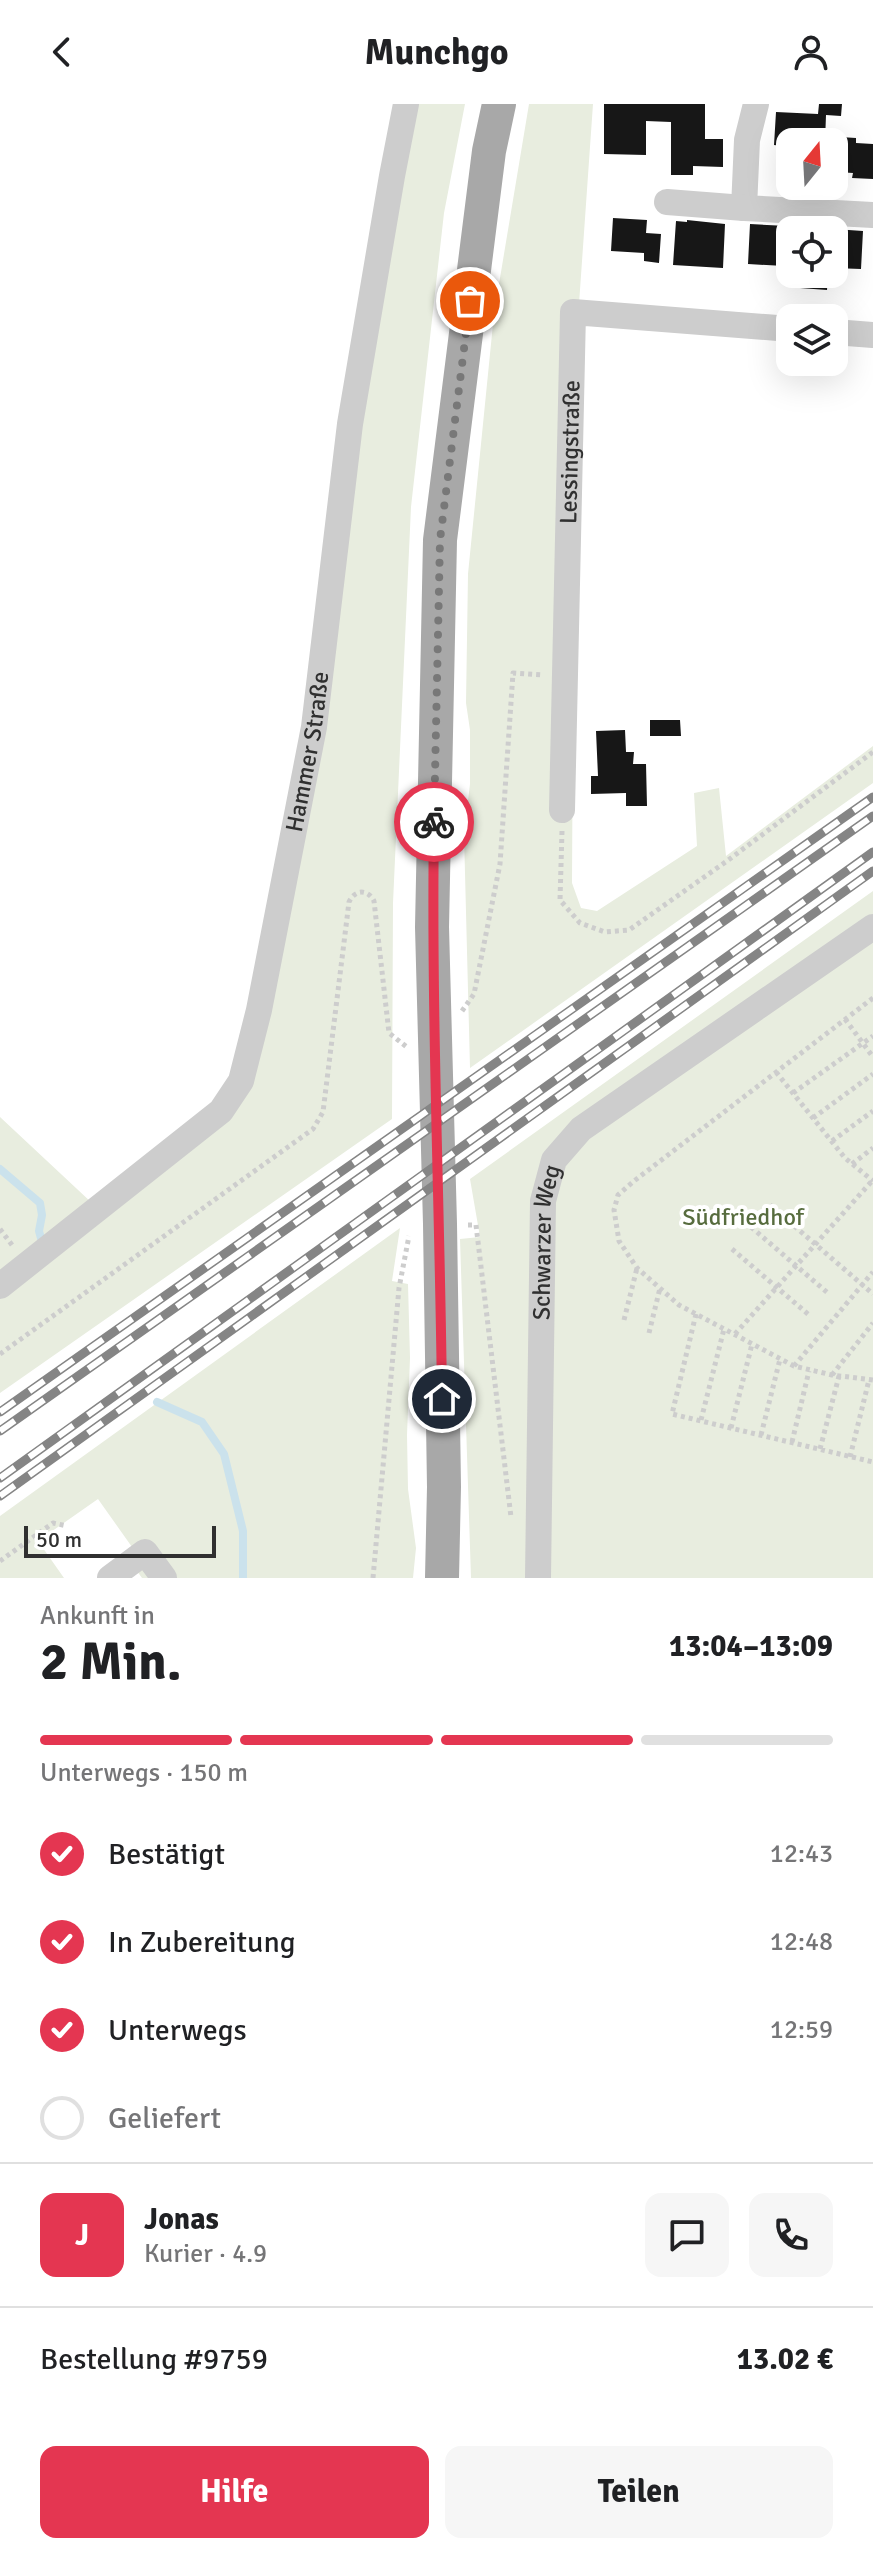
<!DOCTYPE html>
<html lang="de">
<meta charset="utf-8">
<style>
:root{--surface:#fff;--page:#f6f6f6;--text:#202124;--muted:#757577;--line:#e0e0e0;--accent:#e43651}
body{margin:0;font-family:Signika,sans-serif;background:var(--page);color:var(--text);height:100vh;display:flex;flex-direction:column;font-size:30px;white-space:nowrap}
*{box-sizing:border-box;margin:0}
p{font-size:26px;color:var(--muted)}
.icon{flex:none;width:44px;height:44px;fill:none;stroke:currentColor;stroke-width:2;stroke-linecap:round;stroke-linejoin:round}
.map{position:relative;height:1474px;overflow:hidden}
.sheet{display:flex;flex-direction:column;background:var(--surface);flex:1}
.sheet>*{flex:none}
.needle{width:52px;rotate:18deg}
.buttons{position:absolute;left:776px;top:24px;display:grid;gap:16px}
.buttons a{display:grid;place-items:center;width:72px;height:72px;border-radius:16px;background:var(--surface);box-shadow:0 8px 32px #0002;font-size:40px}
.scale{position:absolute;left:24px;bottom:20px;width:192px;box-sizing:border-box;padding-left:8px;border:4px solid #303030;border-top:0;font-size:22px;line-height:28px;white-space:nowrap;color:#303030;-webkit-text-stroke:6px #fff;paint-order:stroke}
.pin{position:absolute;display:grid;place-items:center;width:68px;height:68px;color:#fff;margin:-34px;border:4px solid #fff;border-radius:50%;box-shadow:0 2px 8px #0007}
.courier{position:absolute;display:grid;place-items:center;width:80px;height:80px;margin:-40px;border:6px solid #e43651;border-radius:50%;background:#fff;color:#222;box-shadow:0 2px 10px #0007}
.headline em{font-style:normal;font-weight:800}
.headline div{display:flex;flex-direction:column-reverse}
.headline{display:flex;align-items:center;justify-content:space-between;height:136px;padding:0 40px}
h1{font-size:52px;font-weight:800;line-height:60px}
.bar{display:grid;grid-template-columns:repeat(4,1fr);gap:12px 8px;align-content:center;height:96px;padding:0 40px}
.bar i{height:10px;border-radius:6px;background:var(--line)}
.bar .on{background:var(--accent)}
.bar p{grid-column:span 4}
.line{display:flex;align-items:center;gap:20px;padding:0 40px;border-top:2px solid var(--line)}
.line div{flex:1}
.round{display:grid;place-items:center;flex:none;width:84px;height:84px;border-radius:16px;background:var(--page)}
ol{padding:0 40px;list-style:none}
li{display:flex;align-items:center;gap:24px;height:88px}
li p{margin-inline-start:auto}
li .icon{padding:8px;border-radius:50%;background:var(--accent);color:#fff;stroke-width:4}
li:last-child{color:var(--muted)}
li i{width:44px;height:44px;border:4px solid var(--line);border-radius:50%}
.cta{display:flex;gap:16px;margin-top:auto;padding:16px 40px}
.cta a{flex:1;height:92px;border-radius:16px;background:var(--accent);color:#fff;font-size:32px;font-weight:800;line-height:92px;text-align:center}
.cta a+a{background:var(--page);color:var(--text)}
header{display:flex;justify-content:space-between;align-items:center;height:104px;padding:0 40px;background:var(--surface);font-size:36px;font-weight:800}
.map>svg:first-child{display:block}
.green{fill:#e8eddf}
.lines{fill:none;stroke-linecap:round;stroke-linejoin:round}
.stream{stroke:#cbe2ec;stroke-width:8}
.building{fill:#171717}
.path{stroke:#cdcdcd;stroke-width:5;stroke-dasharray:4 4;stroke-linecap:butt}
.minor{stroke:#cdcdcd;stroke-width:26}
.major{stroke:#a8a8a8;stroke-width:34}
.rail-casing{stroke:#858585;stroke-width:9}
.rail{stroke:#fff;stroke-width:6;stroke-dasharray:18;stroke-linecap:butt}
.done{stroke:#787878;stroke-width:8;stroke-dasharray:0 14.4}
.route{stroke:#e43651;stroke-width:10}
.labels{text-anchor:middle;stroke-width:8;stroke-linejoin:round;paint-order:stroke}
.street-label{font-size:24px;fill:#303030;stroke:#fff}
.park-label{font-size:24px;fill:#576c3e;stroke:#fff}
</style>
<header><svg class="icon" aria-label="back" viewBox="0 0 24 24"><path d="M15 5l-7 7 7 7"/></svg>Munchgo<svg class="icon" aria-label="person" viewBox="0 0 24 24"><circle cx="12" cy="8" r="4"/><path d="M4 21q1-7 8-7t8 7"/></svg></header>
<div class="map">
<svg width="873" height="1474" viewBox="0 0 873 1474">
<rect width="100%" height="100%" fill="#fff"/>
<path class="green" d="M 414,0 L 465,0 L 444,109 L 411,403 L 393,799 L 392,1015 L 0,1289 L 0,1194 L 248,978 Z
M 529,0 L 593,0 L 579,200 L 574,414 L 572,779 L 581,804 L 597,807 L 697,742 L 694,689 L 719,684 L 726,752 L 873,642 L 873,679 L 470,964 L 464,730 L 470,680 L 470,626 L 466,599 L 468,470 L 494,210 Z
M 873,787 L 873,1474 L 471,1474 L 460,1135 L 480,1133 L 470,1075 Z
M 0,1013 L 92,1099 L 0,1172 Z
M 400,1124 L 392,1177 L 408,1180 L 410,1254 L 407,1331 L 408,1385 L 416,1444 L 413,1474 L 142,1474 L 124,1449 L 132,1443 L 98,1395 L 38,1437 L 64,1474 L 0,1474 L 0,1412 Z"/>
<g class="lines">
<path class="stream" d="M 0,1065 L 40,1099 L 42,1111 L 39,1127 L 42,1138
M 157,1298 L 202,1318 L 224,1350 L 243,1427 L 243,1474"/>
</g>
<path class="building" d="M 604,0 L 705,0 L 705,35 L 723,35 L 723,63 L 693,62 L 693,71 L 671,71 L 671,18 L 646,17 L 646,51 L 604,50 Z
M 819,0 L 842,0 L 841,12 L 826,11 L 825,38 L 790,38 L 790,43 L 774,41 L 776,8 L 818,10 Z
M 840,33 L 856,34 L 856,39 L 873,40 L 873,75 L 852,74 L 853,69 L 837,68 Z
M 613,114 L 647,116 L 646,129 L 661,130 L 659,159 L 644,157 L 644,149 L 611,147 Z
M 687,116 L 725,120 L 723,164 L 673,161 L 676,117 L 687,118 Z
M 750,120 L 787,122 L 786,141 L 790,141 L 790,170 L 828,170 L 827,186 L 800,184 L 800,177 L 783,176 L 784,162 L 748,160 Z
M 834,125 L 863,127 L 861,165 L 834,164 Z
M 650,616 L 680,616 L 681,632 L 650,632 Z
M 625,626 L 626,648 L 634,648 L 633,660 L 646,660 L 647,702 L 626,702 L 626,689 L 591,690 L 591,672 L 598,672 L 596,627 Z"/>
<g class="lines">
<path class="path" d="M 562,727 L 560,796 L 580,819 L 605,828 L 629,826 L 727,757 L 873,648
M 873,894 L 634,1077 L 618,1091 L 614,1106 L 619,1137 L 637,1164 L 679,1201 L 794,1262 L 832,1271 L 873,1276
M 462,907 L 474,890 L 500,760 L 513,569 L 543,571
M 845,915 L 873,953
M 776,968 L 845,1054 L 873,1077
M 793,989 L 873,932
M 813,1014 L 873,970
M 832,1037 L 873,1007
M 852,1060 L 873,1044
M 770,1101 L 873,1190
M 468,1121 L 476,1121 L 511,1413
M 751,1123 L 829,1190
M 0,1125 L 12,1141
M 732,1145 L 809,1211
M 696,1210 L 672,1310 L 873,1358
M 624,1216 L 637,1164
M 649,1229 L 660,1184
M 735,1230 L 872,1077
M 0,1250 L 313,1025 L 323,1008 L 349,798 C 355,785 368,785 374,797 L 389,929 L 408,944
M 794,1262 L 873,1168
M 832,1271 L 873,1219
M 701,1316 L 724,1225
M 731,1324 L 752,1240
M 761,1331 L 780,1255
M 792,1338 L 809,1267
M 820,1345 L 839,1272
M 850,1353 L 869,1276
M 0,1457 L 53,1419 L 67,1422
M 373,1474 L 399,1184 L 409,1132"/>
<g class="minor">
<path d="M 756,0 L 747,36 L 744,104 L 873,111"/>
<path d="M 667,98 L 744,104"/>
<path d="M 834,228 L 873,231"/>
<path id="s1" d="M 562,706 L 573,208 L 790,225"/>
<path id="s2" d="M 0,1182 L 221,1007 L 241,977 L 259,906 L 314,623 L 350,320 L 392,72 L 406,0"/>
<path d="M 110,1474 L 145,1448 L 164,1474"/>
<path id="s3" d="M 538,1474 L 543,1097 L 554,1056 L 581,1025 L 873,823"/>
</g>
<path class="major" d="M 442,1474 L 444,1383 L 440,1120 L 432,823 L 440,436 L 489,47 L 499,0"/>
<g class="rail-casing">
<path id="rail" d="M 0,1308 L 873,693
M 0,1327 L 873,712
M 0,1374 L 873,748
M 0,1392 L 873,767"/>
</g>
<use href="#rail" class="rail"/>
</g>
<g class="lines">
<path class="done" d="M 434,718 L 440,436 L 470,197"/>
<path class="route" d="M 434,718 C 431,911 440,1103 442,1295"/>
</g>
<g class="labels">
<g class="street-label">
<text dy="8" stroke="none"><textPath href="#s1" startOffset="358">Lessingstraße</textPath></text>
<text dy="8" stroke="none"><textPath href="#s2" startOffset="654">Hammer Straße</textPath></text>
<text dy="8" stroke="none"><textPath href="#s3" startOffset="336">Schwarzer Weg</textPath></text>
</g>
<g class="park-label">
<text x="743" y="1121">Südfriedhof</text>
</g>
</g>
</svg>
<div class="buttons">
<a><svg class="needle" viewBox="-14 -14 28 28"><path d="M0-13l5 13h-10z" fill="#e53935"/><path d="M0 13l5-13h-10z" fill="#757577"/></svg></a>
<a><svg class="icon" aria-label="locate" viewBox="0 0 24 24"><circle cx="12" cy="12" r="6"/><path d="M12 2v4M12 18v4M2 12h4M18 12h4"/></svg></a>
<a><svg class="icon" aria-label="layers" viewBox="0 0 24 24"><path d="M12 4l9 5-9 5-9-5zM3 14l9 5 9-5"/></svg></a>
</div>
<div class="scale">50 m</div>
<div class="pin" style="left:470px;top:197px;background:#ea580c"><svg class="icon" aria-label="bag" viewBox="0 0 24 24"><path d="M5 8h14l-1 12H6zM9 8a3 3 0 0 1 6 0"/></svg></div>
<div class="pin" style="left:442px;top:1295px;background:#1f2937"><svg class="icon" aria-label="home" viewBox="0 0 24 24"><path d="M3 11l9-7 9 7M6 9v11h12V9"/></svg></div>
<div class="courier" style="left:434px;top:718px"><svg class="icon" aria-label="bike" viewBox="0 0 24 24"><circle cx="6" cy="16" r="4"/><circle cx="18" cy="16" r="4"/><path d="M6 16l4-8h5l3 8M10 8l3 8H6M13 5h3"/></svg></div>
</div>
<section class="sheet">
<div class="headline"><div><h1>2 Min.</h1><p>Ankunft in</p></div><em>13:04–13:09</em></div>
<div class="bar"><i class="on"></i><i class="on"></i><i class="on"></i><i></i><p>Unterwegs · 150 m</p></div>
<ol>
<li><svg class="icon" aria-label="check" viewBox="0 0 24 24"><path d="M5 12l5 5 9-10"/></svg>Bestätigt<p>12:43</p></li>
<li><svg class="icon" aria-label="check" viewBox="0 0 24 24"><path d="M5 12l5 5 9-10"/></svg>In Zubereitung<p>12:48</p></li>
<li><svg class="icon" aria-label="check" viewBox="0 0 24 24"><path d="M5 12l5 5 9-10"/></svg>Unterwegs<p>12:59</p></li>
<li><i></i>Geliefert</li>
</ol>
<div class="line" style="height:144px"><b class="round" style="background:var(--accent);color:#fff">J</b><div><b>Jonas</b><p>Kurier · 4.9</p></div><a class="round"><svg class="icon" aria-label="chat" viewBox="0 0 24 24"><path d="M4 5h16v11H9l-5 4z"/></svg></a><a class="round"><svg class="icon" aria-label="phone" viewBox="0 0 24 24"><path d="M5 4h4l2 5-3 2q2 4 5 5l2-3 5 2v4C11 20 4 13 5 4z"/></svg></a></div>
<div class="line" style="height:104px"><div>Bestellung #9759</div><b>13.02 €</b></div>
<div class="cta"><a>Hilfe</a><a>Teilen</a></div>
</section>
